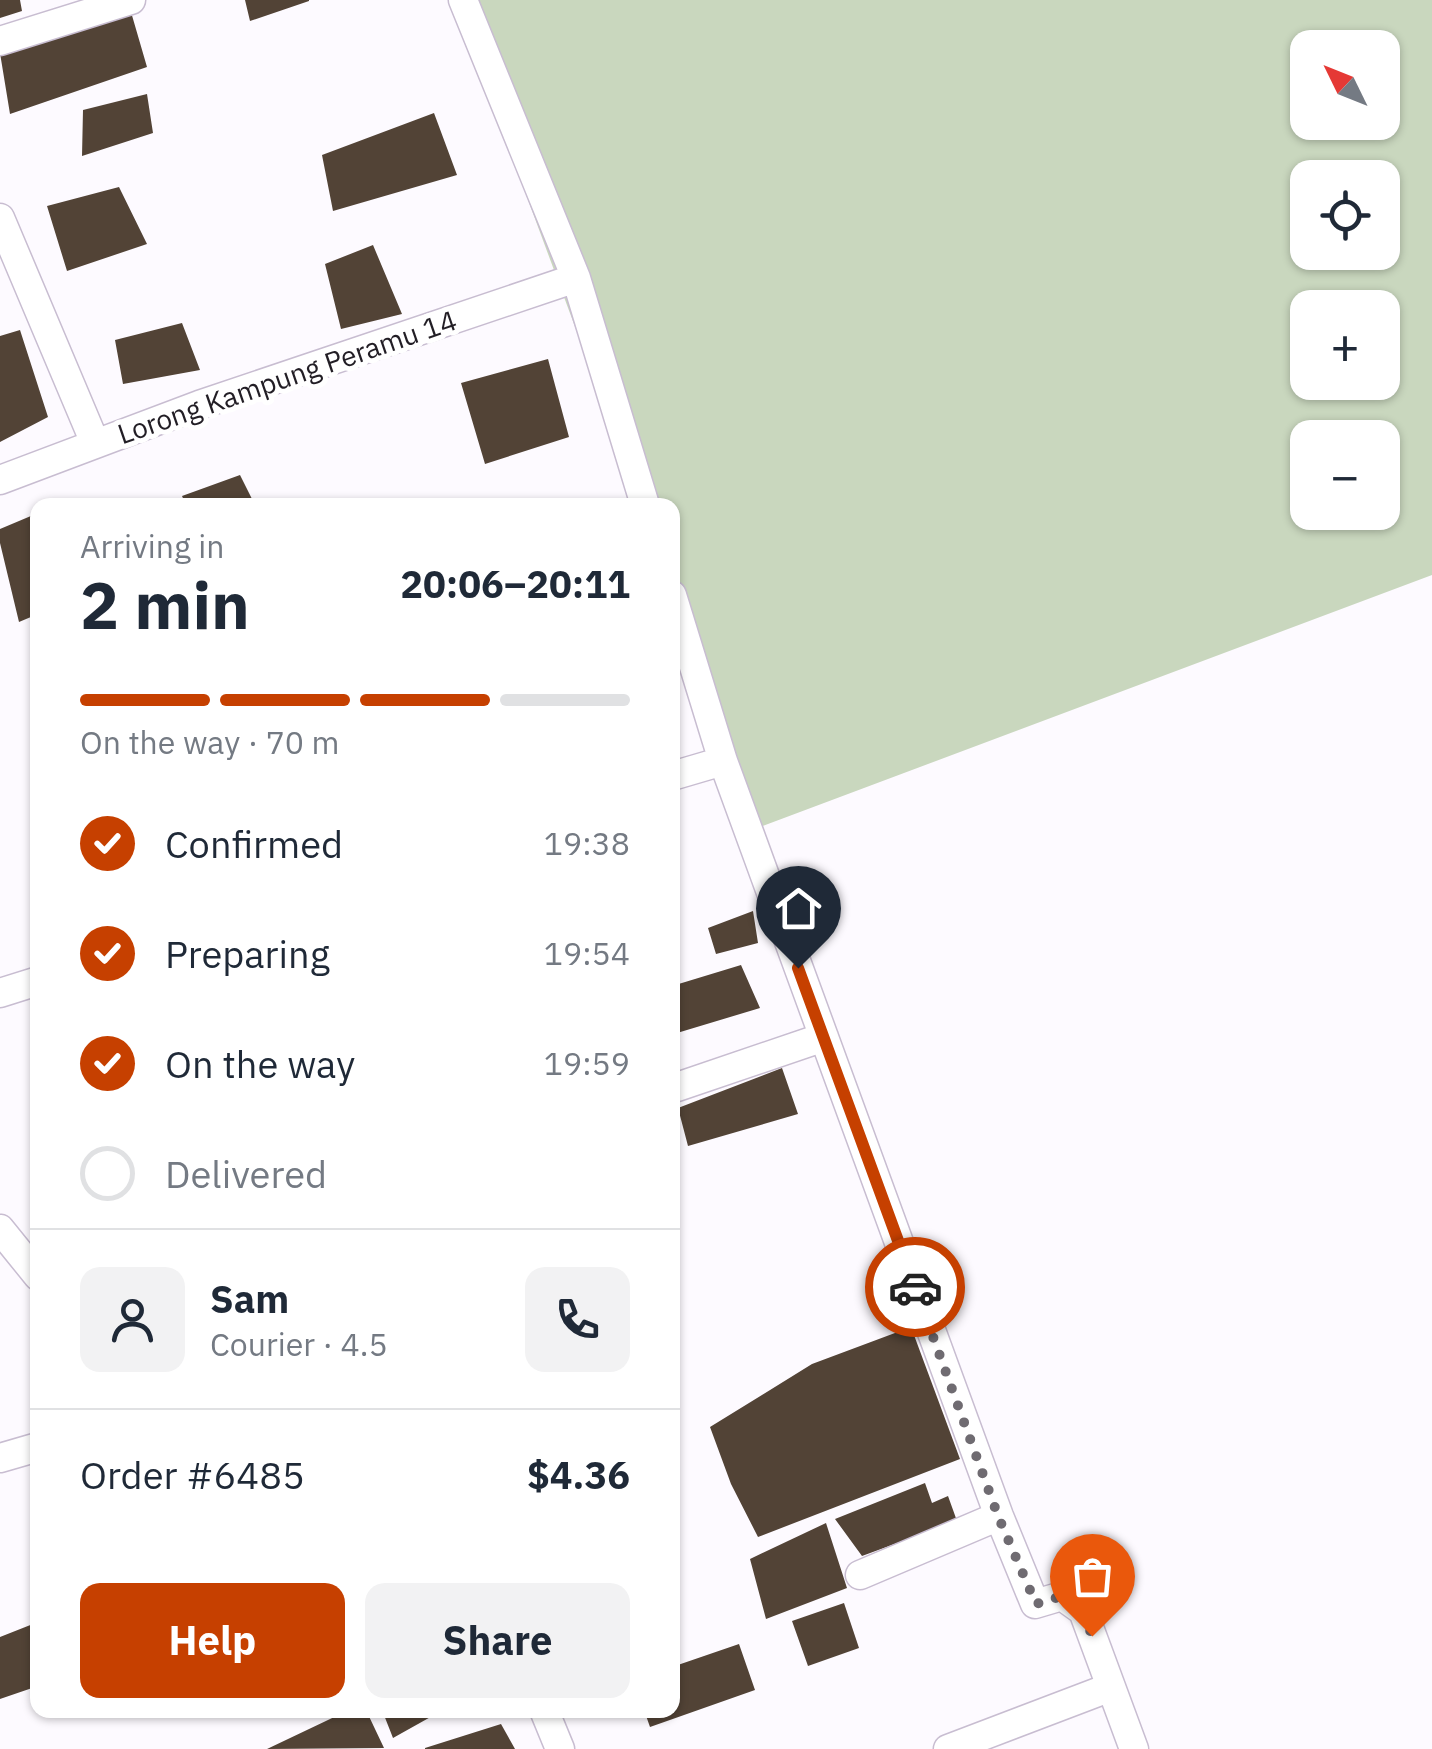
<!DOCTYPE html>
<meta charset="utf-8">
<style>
:root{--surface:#fff;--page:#f2f2f3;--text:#1f2937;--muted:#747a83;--line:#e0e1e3;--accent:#c64000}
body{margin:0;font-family:"IBM Plex Sans",sans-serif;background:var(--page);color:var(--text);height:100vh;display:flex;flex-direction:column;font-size:38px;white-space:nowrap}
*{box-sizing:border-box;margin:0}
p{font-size:32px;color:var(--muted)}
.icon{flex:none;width:55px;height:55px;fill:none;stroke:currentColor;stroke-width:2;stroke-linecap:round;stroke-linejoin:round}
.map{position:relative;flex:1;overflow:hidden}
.drawer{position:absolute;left:30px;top:498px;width:650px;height:1220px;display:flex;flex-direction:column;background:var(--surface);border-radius:20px;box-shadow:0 2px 8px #0004}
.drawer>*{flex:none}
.needle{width:65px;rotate:313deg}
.controls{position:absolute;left:1290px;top:30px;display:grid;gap:20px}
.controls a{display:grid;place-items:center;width:110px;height:110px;border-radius:20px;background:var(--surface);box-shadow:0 2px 8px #0004;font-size:50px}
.pin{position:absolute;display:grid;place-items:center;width:85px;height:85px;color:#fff;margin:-102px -42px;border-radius:50% 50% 50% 0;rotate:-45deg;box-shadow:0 0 10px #0007}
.pin .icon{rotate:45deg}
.courier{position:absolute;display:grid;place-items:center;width:100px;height:100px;margin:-50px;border:8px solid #c64000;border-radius:50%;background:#fff;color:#222;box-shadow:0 2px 12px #0007}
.headline em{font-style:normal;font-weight:800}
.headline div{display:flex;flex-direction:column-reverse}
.headline{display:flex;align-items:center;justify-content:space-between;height:170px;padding:0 50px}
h1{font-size:65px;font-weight:800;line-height:75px}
.bar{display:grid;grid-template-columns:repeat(4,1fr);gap:15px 10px;align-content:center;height:120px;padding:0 50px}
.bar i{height:12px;border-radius:8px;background:var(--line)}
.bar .current{background:var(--accent)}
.bar p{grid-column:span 4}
.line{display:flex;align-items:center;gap:25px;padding:0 50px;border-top:2px solid var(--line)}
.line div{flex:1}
.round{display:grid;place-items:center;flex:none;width:105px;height:105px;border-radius:20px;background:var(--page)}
ol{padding:0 50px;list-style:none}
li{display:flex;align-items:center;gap:30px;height:110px}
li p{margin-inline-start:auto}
li .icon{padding:10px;border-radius:50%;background:var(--accent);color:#fff;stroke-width:4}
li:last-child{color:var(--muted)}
li i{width:55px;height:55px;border:5px solid var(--line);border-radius:50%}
.primary-button{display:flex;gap:20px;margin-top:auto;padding:20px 50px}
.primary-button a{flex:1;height:115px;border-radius:20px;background:var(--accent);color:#fff;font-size:40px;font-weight:800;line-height:115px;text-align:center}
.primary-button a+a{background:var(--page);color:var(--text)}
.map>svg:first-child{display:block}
.green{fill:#c9d7be;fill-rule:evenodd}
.building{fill:#524336}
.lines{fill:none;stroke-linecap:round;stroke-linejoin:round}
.street-casing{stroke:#c8bdd1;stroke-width:31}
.street{stroke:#fff;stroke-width:28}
.done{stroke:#6f6b71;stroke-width:10;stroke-dasharray:0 18}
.route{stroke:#c64000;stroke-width:12}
.labels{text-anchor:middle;stroke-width:10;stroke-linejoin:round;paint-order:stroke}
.street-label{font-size:28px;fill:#221e25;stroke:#fff}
</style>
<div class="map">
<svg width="1432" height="1749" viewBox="0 0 1432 1749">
<rect width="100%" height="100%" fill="#fdfaff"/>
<path class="green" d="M 454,0 L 1432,0 L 1432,575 L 760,827 L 673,590 L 672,505 L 641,505 ZM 1308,48 L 1382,48 L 1382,122 L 1308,122 ZM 1308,178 L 1382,178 L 1382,252 L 1308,252 ZM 1308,308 L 1382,308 L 1382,382 L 1308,382 ZM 1308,438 L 1382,438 L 1382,512 L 1308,512 Z"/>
<path class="building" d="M 0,0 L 20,0 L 22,11 L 0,18 Z
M 245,0 L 309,0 L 309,1 L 250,21 Z
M 131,12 L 147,67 L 10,114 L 0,53 Z
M 147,94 L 153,133 L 82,156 L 83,110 Z
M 434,113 L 457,175 L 333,211 L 322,155 Z
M 119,187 L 147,244 L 67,271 L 47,206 Z
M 373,245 L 402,314 L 341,329 L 325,264 Z
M 182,323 L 200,370 L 123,384 L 115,340 Z
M 20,330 L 48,417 L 0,442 L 0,336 Z
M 548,359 L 569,437 L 485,464 L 461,383 Z
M 240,475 L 255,505 L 186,505 L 182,496 Z
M 38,513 L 38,614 L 19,622 L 0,543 L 0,529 Z
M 753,911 L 758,943 L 716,954 L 708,928 Z
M 741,965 L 760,1008 L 677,1033 L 672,1017 L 672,986 Z
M 782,1068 L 798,1114 L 688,1146 L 678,1108 Z
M 911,1327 L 960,1459 L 758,1537 L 731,1484 L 710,1427 L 812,1364 Z
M 925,1483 L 932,1503 L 948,1496 L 957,1521 L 862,1556 L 835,1519 Z
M 826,1523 L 847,1588 L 766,1619 L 750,1559 Z
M 844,1603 L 859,1648 L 808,1666 L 792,1621 Z
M 38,1622 L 38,1686 L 0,1699 L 0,1637 Z
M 739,1644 L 755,1690 L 650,1727 L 644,1710 L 672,1710 L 672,1667 Z
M 349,1710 L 366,1710 L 384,1748 L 267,1749 Z
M 382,1710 L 443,1710 L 393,1738 Z
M 501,1724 L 515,1749 L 425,1749 L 425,1748 Z"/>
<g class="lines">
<g class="street-casing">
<path id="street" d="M 463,0 L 576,278 L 645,505
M 0,41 L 131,0
M 0,218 L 95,443
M 0,480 L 199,405 L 576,278
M 672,595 L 723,761 L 999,1516 L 1035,1604 L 1062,1596 L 1083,1611 L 1134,1749
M 672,776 L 723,761
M 0,993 L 38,981
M 677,1087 L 824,1037
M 0,1229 L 38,1276
M 0,1458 L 38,1447
M 860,1575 L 999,1516
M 544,1710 L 560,1749
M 948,1749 L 1111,1687"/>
</g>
<use href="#street" class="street"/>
</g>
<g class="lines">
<path class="done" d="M 915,1287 L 998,1516 L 1036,1604 L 1062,1596 L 1083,1610 L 1092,1636"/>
<path class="route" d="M 798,968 L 915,1287"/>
</g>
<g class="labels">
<g class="street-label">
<text transform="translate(287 377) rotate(-19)" y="10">Lorong Kampung Peramu 14</text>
</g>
</g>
</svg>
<div class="controls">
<a><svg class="needle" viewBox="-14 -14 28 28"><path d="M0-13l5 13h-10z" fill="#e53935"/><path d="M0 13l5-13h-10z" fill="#747a83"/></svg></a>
<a><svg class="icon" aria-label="locate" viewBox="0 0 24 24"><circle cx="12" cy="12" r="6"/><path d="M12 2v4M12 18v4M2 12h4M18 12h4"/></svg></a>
<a>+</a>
<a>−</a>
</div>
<div class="pin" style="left:1092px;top:1636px;background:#ea580c"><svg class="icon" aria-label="bag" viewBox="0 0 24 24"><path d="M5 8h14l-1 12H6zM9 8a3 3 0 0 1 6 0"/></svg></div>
<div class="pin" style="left:798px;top:968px;background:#1f2937"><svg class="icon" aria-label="home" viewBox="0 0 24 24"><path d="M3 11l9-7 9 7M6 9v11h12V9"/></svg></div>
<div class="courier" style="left:915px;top:1287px"><svg class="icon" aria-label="car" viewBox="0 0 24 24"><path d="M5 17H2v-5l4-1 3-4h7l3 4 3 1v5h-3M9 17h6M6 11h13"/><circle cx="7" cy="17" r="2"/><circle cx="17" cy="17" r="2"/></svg></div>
<section class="drawer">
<div class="headline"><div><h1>2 min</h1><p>Arriving in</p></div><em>20:06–20:11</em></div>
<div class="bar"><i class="current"></i><i class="current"></i><i class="current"></i><i></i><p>On the way · 70 m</p></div>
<ol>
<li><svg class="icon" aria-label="check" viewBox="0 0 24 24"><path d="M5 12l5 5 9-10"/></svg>Confirmed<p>19:38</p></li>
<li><svg class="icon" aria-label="check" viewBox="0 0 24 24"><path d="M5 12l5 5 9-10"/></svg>Preparing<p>19:54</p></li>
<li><svg class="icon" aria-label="check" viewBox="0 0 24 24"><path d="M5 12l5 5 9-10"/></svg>On the way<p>19:59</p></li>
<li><i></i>Delivered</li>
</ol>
<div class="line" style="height:180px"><a class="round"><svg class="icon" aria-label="person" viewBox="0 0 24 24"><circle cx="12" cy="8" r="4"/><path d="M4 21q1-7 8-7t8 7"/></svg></a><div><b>Sam</b><p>Courier · 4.5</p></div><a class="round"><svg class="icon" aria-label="phone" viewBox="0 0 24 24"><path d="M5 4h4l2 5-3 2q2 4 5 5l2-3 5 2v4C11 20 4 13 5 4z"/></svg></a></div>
<div class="line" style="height:130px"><div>Order #6485</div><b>$4.36</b></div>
<div class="primary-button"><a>Help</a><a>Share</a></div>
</section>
</div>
